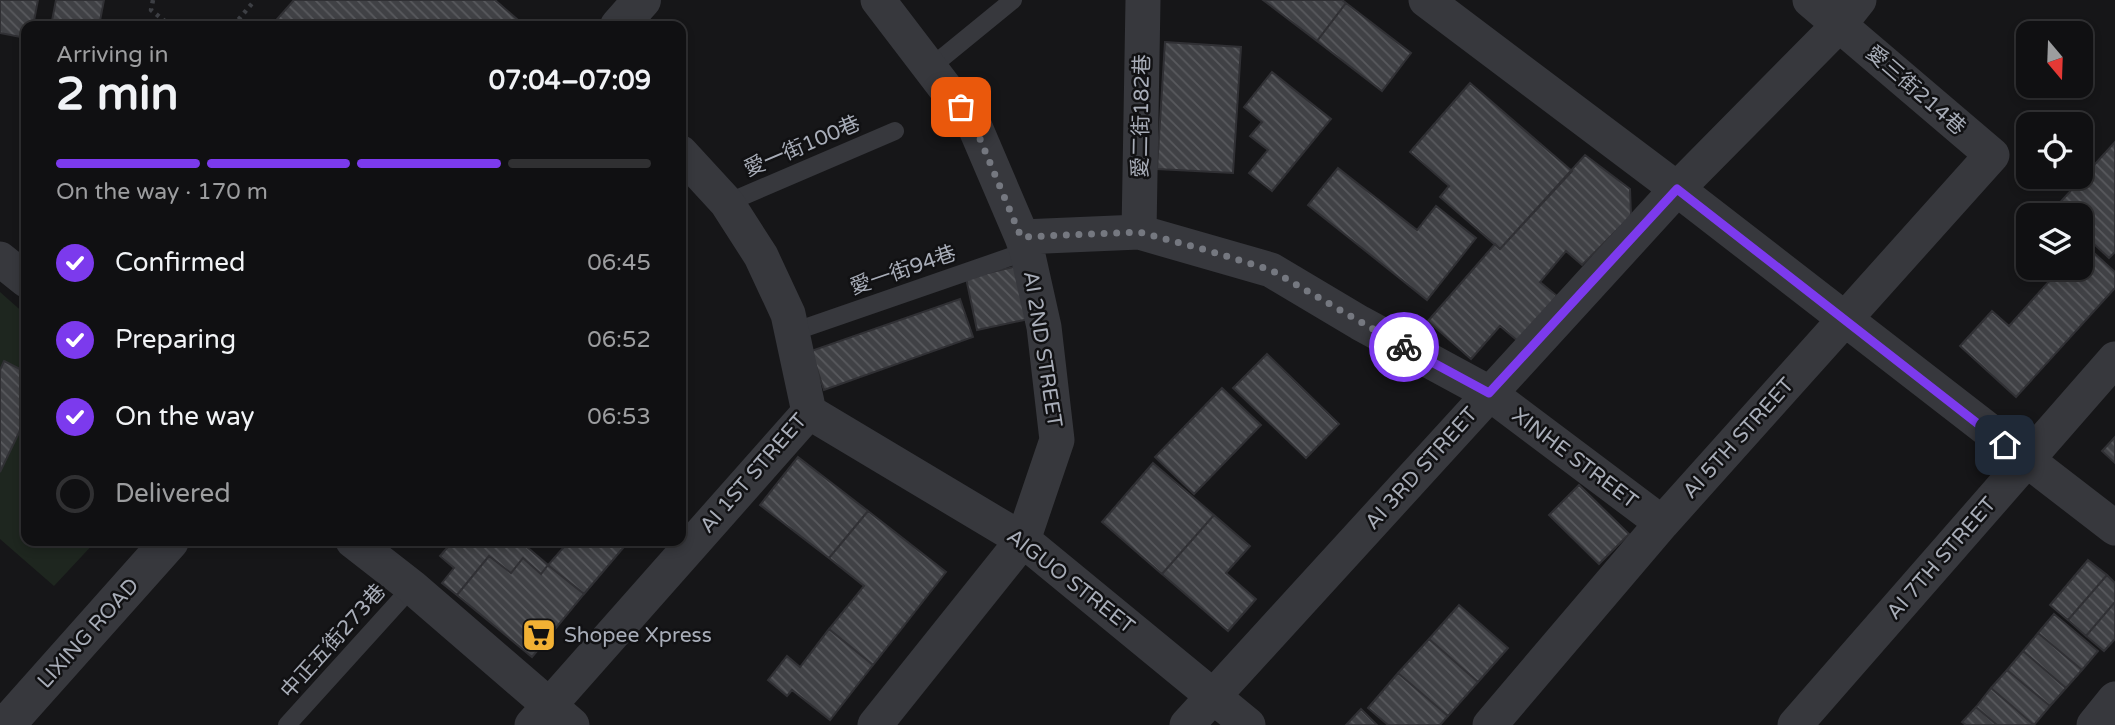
<!DOCTYPE html>
<meta charset="utf-8">
<style>
:root{--surface:#101012;--page:#19191b;--text:#f1f3f6;--muted:#9c9d9f;--line:#303032;--accent:#7c3aed}
body{margin:0;font-family:"Varela Round","Noto Sans TC",sans-serif;background:var(--page);color:var(--text);height:100vh;display:flex;flex-direction:column;font-size:26px;white-space:nowrap}
*{box-sizing:border-box;margin:0}
p{font-size:23px;color:var(--muted)}
.icon{flex:none;width:38px;height:38px;fill:none;stroke:currentColor;stroke-width:2;stroke-linecap:round;stroke-linejoin:round}
.map{position:relative;flex:1;overflow:hidden}
.panel{position:absolute;left:21px;top:21px;width:665px;height:525px;display:flex;flex-direction:column;background:var(--surface);border-radius:14px;box-shadow:0 4px 10px #0003,0 0 0 2px var(--line)}
.panel>*{flex:none}
.needle{width:46px;rotate:161deg}
.tools{position:absolute;left:2016px;top:21px;display:grid;gap:14px}
.tools a{display:grid;place-items:center;width:77px;height:77px;border-radius:14px;background:var(--surface);box-shadow:0 4px 10px #0003,0 0 0 2px var(--line);font-size:35px}
.pin{position:absolute;display:grid;place-items:center;width:60px;height:60px;color:#fff;margin:-30px;border-radius:14px;box-shadow:0 4px 10px #0006}
.courier{position:absolute;display:grid;place-items:center;width:70px;height:70px;margin:-35px;border:5px solid #7c3aed;border-radius:50%;background:#fff;color:#222;box-shadow:0 2px 9px #0007}
.head em{font-style:normal;font-weight:700}
.head div{display:flex;flex-direction:column-reverse}
.head{display:flex;align-items:center;justify-content:space-between;height:119px;padding:0 35px}
h1{font-size:46px;font-weight:700;line-height:52px}
.bar{display:grid;grid-template-columns:repeat(4,1fr);gap:10px 7px;align-content:center;height:84px;padding:0 35px}
.bar i{height:9px;border-radius:5px;background:var(--line)}
.bar .on{background:var(--accent)}
.bar p{grid-column:span 4}
ol{padding:0 35px;list-style:none}
li{display:flex;align-items:center;gap:21px;height:77px}
li p{margin-inline-start:auto}
li .icon{padding:7px;border-radius:50%;background:var(--accent);color:#fff;stroke-width:4}
li:last-child{color:var(--muted)}
li i{width:38px;height:38px;border:4px solid var(--line);border-radius:50%}
.map>svg:first-child{display:block}
.green{fill:#1e261f}
.building{fill:url(#building-back-hatch);stroke:#303034;stroke-width:2}
.lines{fill:none;stroke-linecap:round;stroke-linejoin:round}
.path{stroke:#3d3f44;stroke-width:4.5;stroke-dasharray:3.5 5;stroke-linecap:butt}
.service{stroke:#37383d;stroke-width:18}
.minor{stroke:#37383d;stroke-width:35}
.tertiary{stroke:#37383d;stroke-width:38}
.done{stroke:#757880;stroke-width:7;stroke-dasharray:0 12.6}
.route{stroke:#7c3aed;stroke-width:9}
.labels{text-anchor:middle;stroke-width:5;stroke-linejoin:round;paint-order:stroke}
.street-label{font-size:21px;fill:#a8adb8;stroke:#111113}
.poi-label{font-size:21px;fill:#a8adb8;stroke:#111113;text-anchor:start}
</style>
<div class="map">
<svg width="2115" height="725" viewBox="0 0 2115 725">
<defs>
<pattern id="building-back-hatch" width="6" height="6" patternUnits="userSpaceOnUse" patternTransform="scale(1.75)"><rect width="6" height="6" fill="#404145"/><path d="M-1 5l2 2M0 0l6 6M5-1l2 2" fill="none" stroke="#595a5e"/></pattern>
</defs>
<rect width="100%" height="100%" fill="#161618"/>
<path class="green" d="M 0,292 L 26,315 L 26,541 L 96,541 L 54,586 L 0,539 Z"/>
<path class="building" d="M 0,0 L 38,0 L 33,26 L 26,26 L 26,38 L 0,33 Z
M 56,0 L 104,0 L 99,26 L 51,26 Z
M 294,0 L 495,0 L 525,26 L 271,26 Z
M 1263,0 L 1342,0 L 1346,3 L 1317,41 Z
M 1346,3 L 1411,53 L 1382,91 L 1317,41 Z
M 1165,42 L 1241,47 L 1233,173 L 1157,169 Z
M 1272,72 L 1331,119 L 1272,191 L 1249,173 L 1268,150 L 1250,136 L 1262,122 L 1244,107 Z
M 1470,83 L 1572,171 L 1500,249 L 1440,197 L 1449,186 L 1410,152 Z
M 2115,142 L 2115,252 L 2109,258 L 2081,232 L 2081,215 L 2063,215 L 2055,208 Z
M 1585,155 L 1630,189 L 1631,216 L 1582,265 L 1566,251 L 1540,282 L 1557,296 L 1518,341 L 1500,326 L 1471,359 L 1428,321 L 1495,244 L 1500,249 Z
M 1338,168 L 1417,230 L 1436,206 L 1476,238 L 1427,300 L 1308,205 Z
M 2083,243 L 2115,272 L 2115,288 L 2016,397 L 1960,346 L 1992,311 L 2009,326 L 2061,268 L 2081,268 L 2081,247 Z
M 1018,266 L 1029,319 L 977,330 L 966,278 Z
M 960,299 L 973,337 L 824,390 L 811,351 Z
M 1267,354 L 1339,424 L 1306,458 L 1233,388 Z
M 4,361 L 26,372 L 26,418 L 0,472 L 0,370 Z
M 1222,388 L 1261,425 L 1194,494 L 1155,457 Z
M 2115,437 L 2115,463 L 2102,451 Z
M 798,457 L 868,511 L 829,558 L 760,505 Z
M 1153,463 L 1214,515 L 1162,574 L 1102,522 Z
M 1579,485 L 1629,534 L 1599,564 L 1549,515 Z
M 868,511 L 946,572 L 873,665 L 829,629 L 864,586 L 829,558 Z
M 1214,515 L 1250,546 L 1226,573 L 1256,599 L 1228,631 L 1162,574 Z
M 453,541 L 520,541 L 548,565 L 541,574 L 523,558 L 511,573 L 489,556 L 457,595 L 442,583 L 454,568 L 440,556 Z
M 569,541 L 629,541 L 584,594 L 548,565 Z
M 489,556 L 511,573 L 523,558 L 541,574 L 548,565 L 584,594 L 532,657 L 457,595 Z
M 2088,560 L 2107,575 L 2068,620 L 2050,605 Z
M 2107,575 L 2115,583 L 2115,602 L 2086,636 L 2068,620 Z
M 2115,602 L 2115,639 L 2104,651 L 2086,636 Z
M 1459,605 L 1508,648 L 1478,682 L 1429,639 Z
M 2054,614 L 2098,651 L 2082,670 L 2038,633 Z
M 829,629 L 873,665 L 830,720 L 792,690 L 787,696 L 768,680 L 787,656 L 800,667 Z
M 2038,633 L 2082,670 L 2066,688 L 2023,651 Z
M 1429,639 L 1478,682 L 1448,716 L 1398,673 Z
M 2023,651 L 2066,688 L 2050,706 L 2007,670 Z
M 2007,670 L 2050,706 L 2034,725 L 1991,688 Z
M 1398,673 L 1448,716 L 1440,725 L 1388,725 L 1368,708 Z
M 1991,688 L 2034,725 L 1997,725 L 1976,707 Z
M 1976,707 L 1997,725 L 1966,725 L 1962,722 Z
M 1361,709 L 1377,725 L 1346,725 Z"/>
<g class="lines">
<path class="path" d="M 153,0 L 151,10 L 171,26
M 233,26 L 255,0"/>
<path class="service" d="M 931,67 L 1013,0
M 727,203 L 895,131
M 793,332 L 1027,251
M 287,725 L 412,587"/>
<path class="minor" d="M 1426,0 L 1677,189 L 2115,528
M 1139,232 L 1143,0
M 1022,237 L 1139,232 L 1271,270 L 1360,323 L 1489,393 L 1662,523
M 0,259 L 26,280
M 809,412 L 1023,540 L 1248,725
M 353,541 L 412,587 L 572,725
M 532,725 L 809,412 L 788,314 L 761,256 L 727,203 L 681,153
M 875,725 L 1023,540 L 1057,440 L 1044,327 L 1027,251 L 1022,237 L 975,127 L 878,0
M 1187,725 L 1677,189 L 1840,24 L 1859,0
M 1490,725 L 1662,523 L 1992,155 L 1810,0
M 1795,725 L 2115,359
M 2094,725 L 2115,699"/>
<path class="tertiary" d="M 619,26 L 642,0
M 6,725 L 170,541"/>
</g>
<g class="lines">
<path class="done" d="M 961,107 L 975,127 L 1021,237 L 1139,232 L 1206,250 L 1271,270 L 1404,347"/>
<path class="route" d="M 1404,347 L 1489,393 L 1677,189 L 2005,445"/>
</g>
<defs>
<g id="supermarket-square" transform="scale(1.75)"><rect x="-9" y="-9" width="18" height="18" rx="4" fill="#f2b134" stroke="#111113"/><path d="M-6-5.5h2.5l.6 2H6L4.5 2H-2.5L-4.4-4H-6ZM-1.5 3.2a1.3 1.3 0 1 0 .1 0ZM3 3.2a1.3 1.3 0 1 0 .1 0Z" fill="#111"/></g>
</defs>
<g fill-rule="evenodd">
<use href="#supermarket-square" x="539" y="635"/>
</g>
<g class="labels">
<g class="street-label">
<text transform="translate(1916 90) rotate(41)" y="7">愛三街214巷</text>
<text transform="translate(1141 116) rotate(-89)" y="7">愛二街182巷</text>
<text transform="translate(802 146) rotate(-23)" y="7">愛一街100巷</text>
<text transform="translate(903 270) rotate(-19)" y="7">愛一街94巷</text>
<text transform="translate(1043 349) rotate(81)" y="7">AI 2ND STREET</text>
<text transform="translate(1738 438) rotate(-48)" y="7">AI 5TH STREET</text>
<text transform="translate(1575 458) rotate(37)" y="7">XINHE STREET</text>
<text transform="translate(1421 468) rotate(-48)" y="7">AI 3RD STREET</text>
<text transform="translate(753 473) rotate(-49)" y="7">AI 1ST STREET</text>
<text transform="translate(1941 558) rotate(-49)" y="7">AI 7TH STREET</text>
<text transform="translate(1071 581) rotate(38)" y="7">AIGUO STREET</text>
<text transform="translate(88 633) rotate(-48)" y="7">LIXING ROAD</text>
<text transform="translate(333 641) rotate(-48)" y="7">中正五街273巷</text>
</g>
<g class="poi-label">
<text x="564" y="642">Shopee Xpress</text>
</g>
</g>
</svg>
<div class="tools">
<a><svg class="needle" viewBox="-14 -14 28 28"><path d="M0-13l5 13h-10z" fill="#e53935"/><path d="M0 13l5-13h-10z" fill="#9c9d9f"/></svg></a>
<a><svg class="icon" aria-label="locate" viewBox="0 0 24 24"><circle cx="12" cy="12" r="6"/><path d="M12 2v4M12 18v4M2 12h4M18 12h4"/></svg></a>
<a><svg class="icon" aria-label="layers" viewBox="0 0 24 24"><path d="M12 4l9 5-9 5-9-5zM3 14l9 5 9-5"/></svg></a>
</div>
<div class="pin" style="left:961px;top:107px;background:#ea580c"><svg class="icon" aria-label="bag" viewBox="0 0 24 24"><path d="M5 8h14l-1 12H6zM9 8a3 3 0 0 1 6 0"/></svg></div>
<div class="pin" style="left:2005px;top:445px;background:#1f2937"><svg class="icon" aria-label="home" viewBox="0 0 24 24"><path d="M3 11l9-7 9 7M6 9v11h12V9"/></svg></div>
<div class="courier" style="left:1404px;top:347px"><svg class="icon" aria-label="bike" viewBox="0 0 24 24"><circle cx="6" cy="16" r="4"/><circle cx="18" cy="16" r="4"/><path d="M6 16l4-8h5l3 8M10 8l3 8H6M13 5h3"/></svg></div>
<section class="panel">
<div class="head"><div><h1>2 min</h1><p>Arriving in</p></div><em>07:04–07:09</em></div>
<div class="bar"><i class="on"></i><i class="on"></i><i class="on"></i><i></i><p>On the way · 170 m</p></div>
<ol>
<li><svg class="icon" aria-label="check" viewBox="0 0 24 24"><path d="M5 12l5 5 9-10"/></svg>Confirmed<p>06:45</p></li>
<li><svg class="icon" aria-label="check" viewBox="0 0 24 24"><path d="M5 12l5 5 9-10"/></svg>Preparing<p>06:52</p></li>
<li><svg class="icon" aria-label="check" viewBox="0 0 24 24"><path d="M5 12l5 5 9-10"/></svg>On the way<p>06:53</p></li>
<li><i></i>Delivered</li>
</ol>
</section>
</div>
